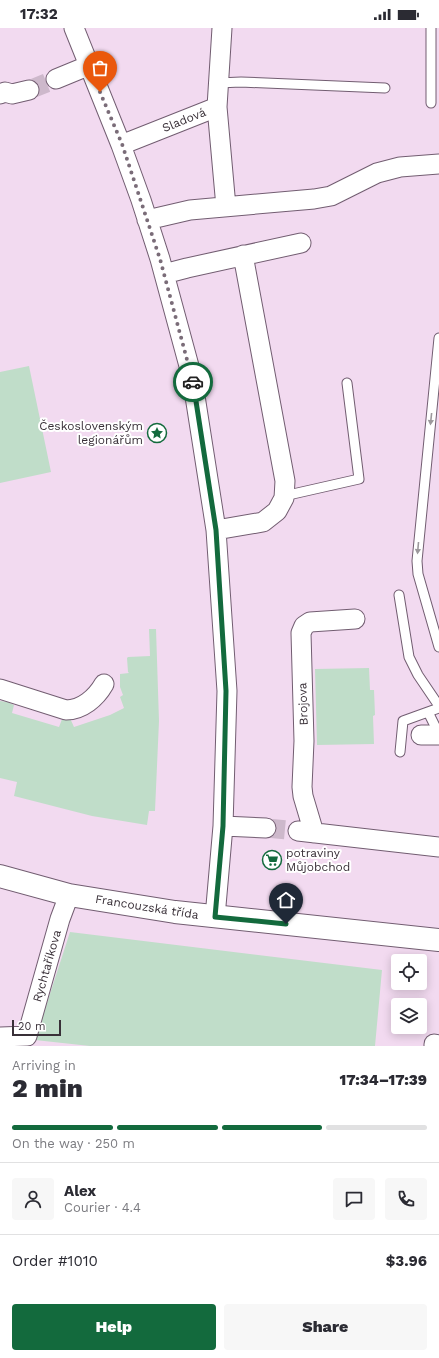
<!DOCTYPE html>
<meta charset="utf-8">
<style>
:root{--surface:#fff;--page:#f7f7f7;--text:#2b2b33;--muted:#7c7c81;--line:#e1e1e2;--accent:#136a3d}
body{margin:0;font-family:"Work Sans",sans-serif;background:var(--page);color:var(--text);height:100vh;display:flex;flex-direction:column;font-size:15px;white-space:nowrap}
*{box-sizing:border-box;margin:0}
p{font-size:13px;color:var(--muted)}
.icon{flex:none;width:22px;height:22px;fill:none;stroke:currentColor;stroke-width:2;stroke-linecap:round;stroke-linejoin:round}
.map{position:relative;height:1018px;overflow:hidden}
.drawer{display:flex;flex-direction:column;background:var(--surface);flex:1}
.drawer>*{flex:none}
.controls{position:absolute;left:391px;top:926px;display:grid;gap:8px}
.controls a{display:grid;place-items:center;width:36px;height:36px;border-radius:4px;background:var(--surface);box-shadow:0 2px 10px #0003;font-size:20px}
.scale{position:absolute;left:12px;bottom:10px;width:49px;box-sizing:border-box;padding-left:4px;border:2px solid #393038;border-top:0;font-size:11px;line-height:14px;white-space:nowrap;color:#393038;-webkit-text-stroke:3px #fff;paint-order:stroke}
.pin{position:absolute;display:grid;place-items:center;width:34px;height:34px;color:#fff;margin:-41px -17px;border-radius:50% 50% 50% 0;rotate:-45deg;box-shadow:0 0 4px #0007}
.pin .icon{rotate:45deg}
.courier{position:absolute;display:grid;place-items:center;width:40px;height:40px;margin:-20px;border:3px solid #136a3d;border-radius:50%;background:#fff;color:#222;box-shadow:0 1px 5px #0007}
.head em{font-style:normal;font-weight:800}
.head div{display:flex;flex-direction:column-reverse}
.head{display:flex;align-items:center;justify-content:space-between;height:68px;padding:0 12px}
h1{font-size:26px;font-weight:800;line-height:30px}
.bar{display:grid;grid-template-columns:repeat(4,1fr);gap:6px 4px;align-content:center;height:48px;padding:0 12px}
.bar i{height:5px;border-radius:3px;background:var(--line)}
.bar .selected{background:var(--accent)}
.bar p{grid-column:span 4}
.line{display:flex;align-items:center;gap:10px;padding:0 12px;border-top:1px solid var(--line)}
.line div{flex:1}
.round{display:grid;place-items:center;flex:none;width:42px;height:42px;border-radius:4px;background:var(--page)}
.primary-button{display:flex;gap:8px;margin-top:auto;padding:8px 12px}
.primary-button a{flex:1;height:46px;border-radius:4px;background:var(--accent);color:#fff;font-size:16px;font-weight:800;line-height:46px;text-align:center}
.primary-button a+a{background:var(--page);color:var(--text)}
.status{display:flex;justify-content:space-between;align-items:center;height:28px;padding:0 20px;background:var(--surface);direction:ltr}
.status svg{height:11px;fill:currentColor}
.map>svg:first-child{display:block}
.green{fill:#c0ddc9}
.lines{fill:none;stroke-linecap:round;stroke-linejoin:round}
.minor-tunnel{stroke:#cdb8cb;stroke-width:19;stroke-dasharray:19 10;stroke-linecap:butt}
.service-casing{stroke:#725d71;stroke-width:11}
.minor-casing{stroke:#725d71;stroke-width:21}
.tertiary-casing{stroke:#725d71;stroke-width:24}
.service{stroke:#fff;stroke-width:9}
.minor{stroke:#fff;stroke-width:19}
.tertiary{stroke:#fff;stroke-width:22}
.oneway{fill:#9c989c}
.done{stroke:#7a6c78;stroke-width:4;stroke-dasharray:0 7.2}
.route{stroke:#136a3d;stroke-width:5}
.labels{text-anchor:middle;stroke-width:4;stroke-linejoin:round;paint-order:stroke}
.street-label{font-size:12px;fill:#393038;stroke:#fff}
.poi-label{font-size:12px;fill:#393038;stroke:#fff;text-anchor:end}
</style>
<div class="status"><b>17:32</b><svg viewBox="0 0 49 12"><path d="M0 12V9h3v3zM5 12V6h3v6zM10 12V3h3v9zM15 12V0h3v12zM26 1h20v11H26zM47 4h2v5h-2z"/></svg></div>
<div class="map">
<svg width="439" height="1018" viewBox="0 0 439 1018">
<rect width="100%" height="100%" fill="#f2daf0"/>
<path class="green" d="M 29,338 L 51,444 L 0,455 L 0,344 Z
M 149,601 L 156,601 L 159,693 L 155,783 L 149,783 L 147,797 L 92,788 L 14,768 L 17,754 L 0,750 L 0,673 L 8,674 L 14,677 L 12,685 L 59,699 L 64,686 L 69,688 L 74,699 L 110,687 L 124,680 L 120,669 L 123,667 L 120,659 L 120,646 L 129,645 L 128,644 L 127,630 L 128,629 L 150,628 Z
M 369,640 L 370,662 L 374,662 L 375,687 L 373,688 L 374,716 L 317,717 L 315,641 Z
M 70,904 L 382,942 L 375,1018 L 90,1018 L 35,1012 Z"/>
<g class="lines">
<path class="minor-tunnel" d="M 29,62 L 56,51
M 266,800 L 298,803"/>
<g class="service-casing">
<path id="service" d="M 431,0 L 431,75
M 218,55 L 241,54 L 385,60
M 439,310 L 417,533 L 418,546 L 439,619
M 284,468 L 359,451 L 347,355
M 399,567 L 409,629 L 418,647 L 439,678
M 428,684 L 439,706
M 400,724 L 403,693 L 439,680"/>
</g>
<g class="minor-casing">
<path id="minor" d="M 74,0 L 121,117 L 141,172 L 160,231 L 192,349 L 216,502 L 227,663 L 223,798 L 215,889
M 56,51 L 90,37
M 0,66 L 5,64 L 12,66 L 29,62
M 217,79 L 226,179
M 121,117 L 217,79 L 222,0
M 147,192 L 190,182 L 314,171 L 331,168 L 377,145 L 400,139 L 439,136
M 164,246 L 187,240 L 301,215
M 216,502 L 263,494 L 277,483 L 284,470 L 285,453 L 243,227
M 0,661 L 66,682 C 82,682 96,670 104,656
M 421,707 L 439,707
M 223,798 L 266,800
M 298,803 L 439,819
M 314,805 L 303,768 L 302,759 L 304,713 L 301,605 L 304,598 L 310,594 L 355,591
M 1,1009 L 27,1008 L 60,891 L 69,867
M 434,1018 L 434,1016 L 439,1017"/>
</g>
<g class="tertiary-casing">
<path id="tertiary" d="M 0,848 L 69,867 L 175,884 L 439,912"/>
</g>
<use href="#service" class="service"/>
<use href="#minor" class="minor"/>
<use href="#tertiary" class="tertiary"/>
</g>
<defs><path id="oneway-solid" d="M-6-.8H1V-3.2L6.5 0L1 3.2V.8H-6Z"/></defs>
<g class="oneway">
<use href="#oneway-solid" transform="translate(431 391) rotate(96)"/>
<use href="#oneway-solid" transform="translate(418 520) rotate(95)"/>
</g>
<g class="lines">
<path class="done" d="M 100,64 L 122,116 L 160,231 L 193,354"/>
<path class="route" d="M 193,354 L 216,502 L 226,663 L 223,798 L 215,889 L 286,896"/>
</g>
<defs>
<g id="sight-ring" transform="scale(1)"><circle r="9.5" fill="#fff" stroke="#136a3d" stroke-width="1.5"/><path d="M0-6L1.8-2.2L6-1.7L2.9 1.2L3.7 5.4L0 3.3L-3.7 5.4L-2.9 1.2L-6-1.7L-1.8-2.2Z" fill="#136a3d"/></g>
<g id="supermarket-ring" transform="scale(1)"><circle r="9.5" fill="#fff" stroke="#136a3d" stroke-width="1.5"/><path d="M-6-5.5h2.5l.6 2H6L4.5 2H-2.5L-4.4-4H-6ZM-1.5 3.2a1.3 1.3 0 1 0 .1 0ZM3 3.2a1.3 1.3 0 1 0 .1 0Z" fill="#136a3d"/></g>
</defs>
<g fill-rule="evenodd">
<use href="#sight-ring" x="157" y="405"/>
<use href="#supermarket-ring" x="272" y="832"/>
</g>
<g class="labels">
<g class="street-label">
<text transform="translate(184 92) rotate(-22)" y="4">Sladová</text>
<text transform="translate(303 676) rotate(-92)" y="4">Brojova</text>
<text transform="translate(147 879) rotate(9)" y="4">Francouzská třída</text>
<text transform="translate(47 938) rotate(-74)" y="4">Rychtaříkova</text>
</g>
<g class="poi-label">
<text x="143" y="402">Československým<tspan x="143" dy="14">legionářům</tspan></text>
<text x="286" y="829" text-anchor="start">potraviny<tspan x="286" dy="14">Můjobchod</tspan></text>
</g>
</g>
</svg>
<div class="controls">
<a><svg class="icon" aria-label="locate" viewBox="0 0 24 24"><circle cx="12" cy="12" r="6"/><path d="M12 2v4M12 18v4M2 12h4M18 12h4"/></svg></a>
<a><svg class="icon" aria-label="layers" viewBox="0 0 24 24"><path d="M12 4l9 5-9 5-9-5zM3 14l9 5 9-5"/></svg></a>
</div>
<div class="scale">20 m</div>
<div class="pin" style="left:100px;top:64px;background:#ea580c"><svg class="icon" aria-label="bag" viewBox="0 0 24 24"><path d="M5 8h14l-1 12H6zM9 8a3 3 0 0 1 6 0"/></svg></div>
<div class="pin" style="left:286px;top:896px;background:#1f2937"><svg class="icon" aria-label="home" viewBox="0 0 24 24"><path d="M3 11l9-7 9 7M6 9v11h12V9"/></svg></div>
<div class="courier" style="left:193px;top:354px"><svg class="icon" aria-label="car" viewBox="0 0 24 24"><path d="M5 17H2v-5l4-1 3-4h7l3 4 3 1v5h-3M9 17h6M6 11h13"/><circle cx="7" cy="17" r="2"/><circle cx="17" cy="17" r="2"/></svg></div>
</div>
<section class="drawer">
<div class="head"><div><h1>2 min</h1><p>Arriving in</p></div><em>17:34–17:39</em></div>
<div class="bar"><i class="selected"></i><i class="selected"></i><i class="selected"></i><i></i><p>On the way · 250 m</p></div>
<div class="line" style="height:72px"><a class="round"><svg class="icon" aria-label="person" viewBox="0 0 24 24"><circle cx="12" cy="8" r="4"/><path d="M4 21q1-7 8-7t8 7"/></svg></a><div><b>Alex</b><p>Courier · 4.4</p></div><a class="round"><svg class="icon" aria-label="chat" viewBox="0 0 24 24"><path d="M4 5h16v11H9l-5 4z"/></svg></a><a class="round"><svg class="icon" aria-label="phone" viewBox="0 0 24 24"><path d="M5 4h4l2 5-3 2q2 4 5 5l2-3 5 2v4C11 20 4 13 5 4z"/></svg></a></div>
<div class="line" style="height:52px"><div>Order #1010</div><b>$3.96</b></div>
<div class="primary-button"><a>Help</a><a>Share</a></div>
</section>
